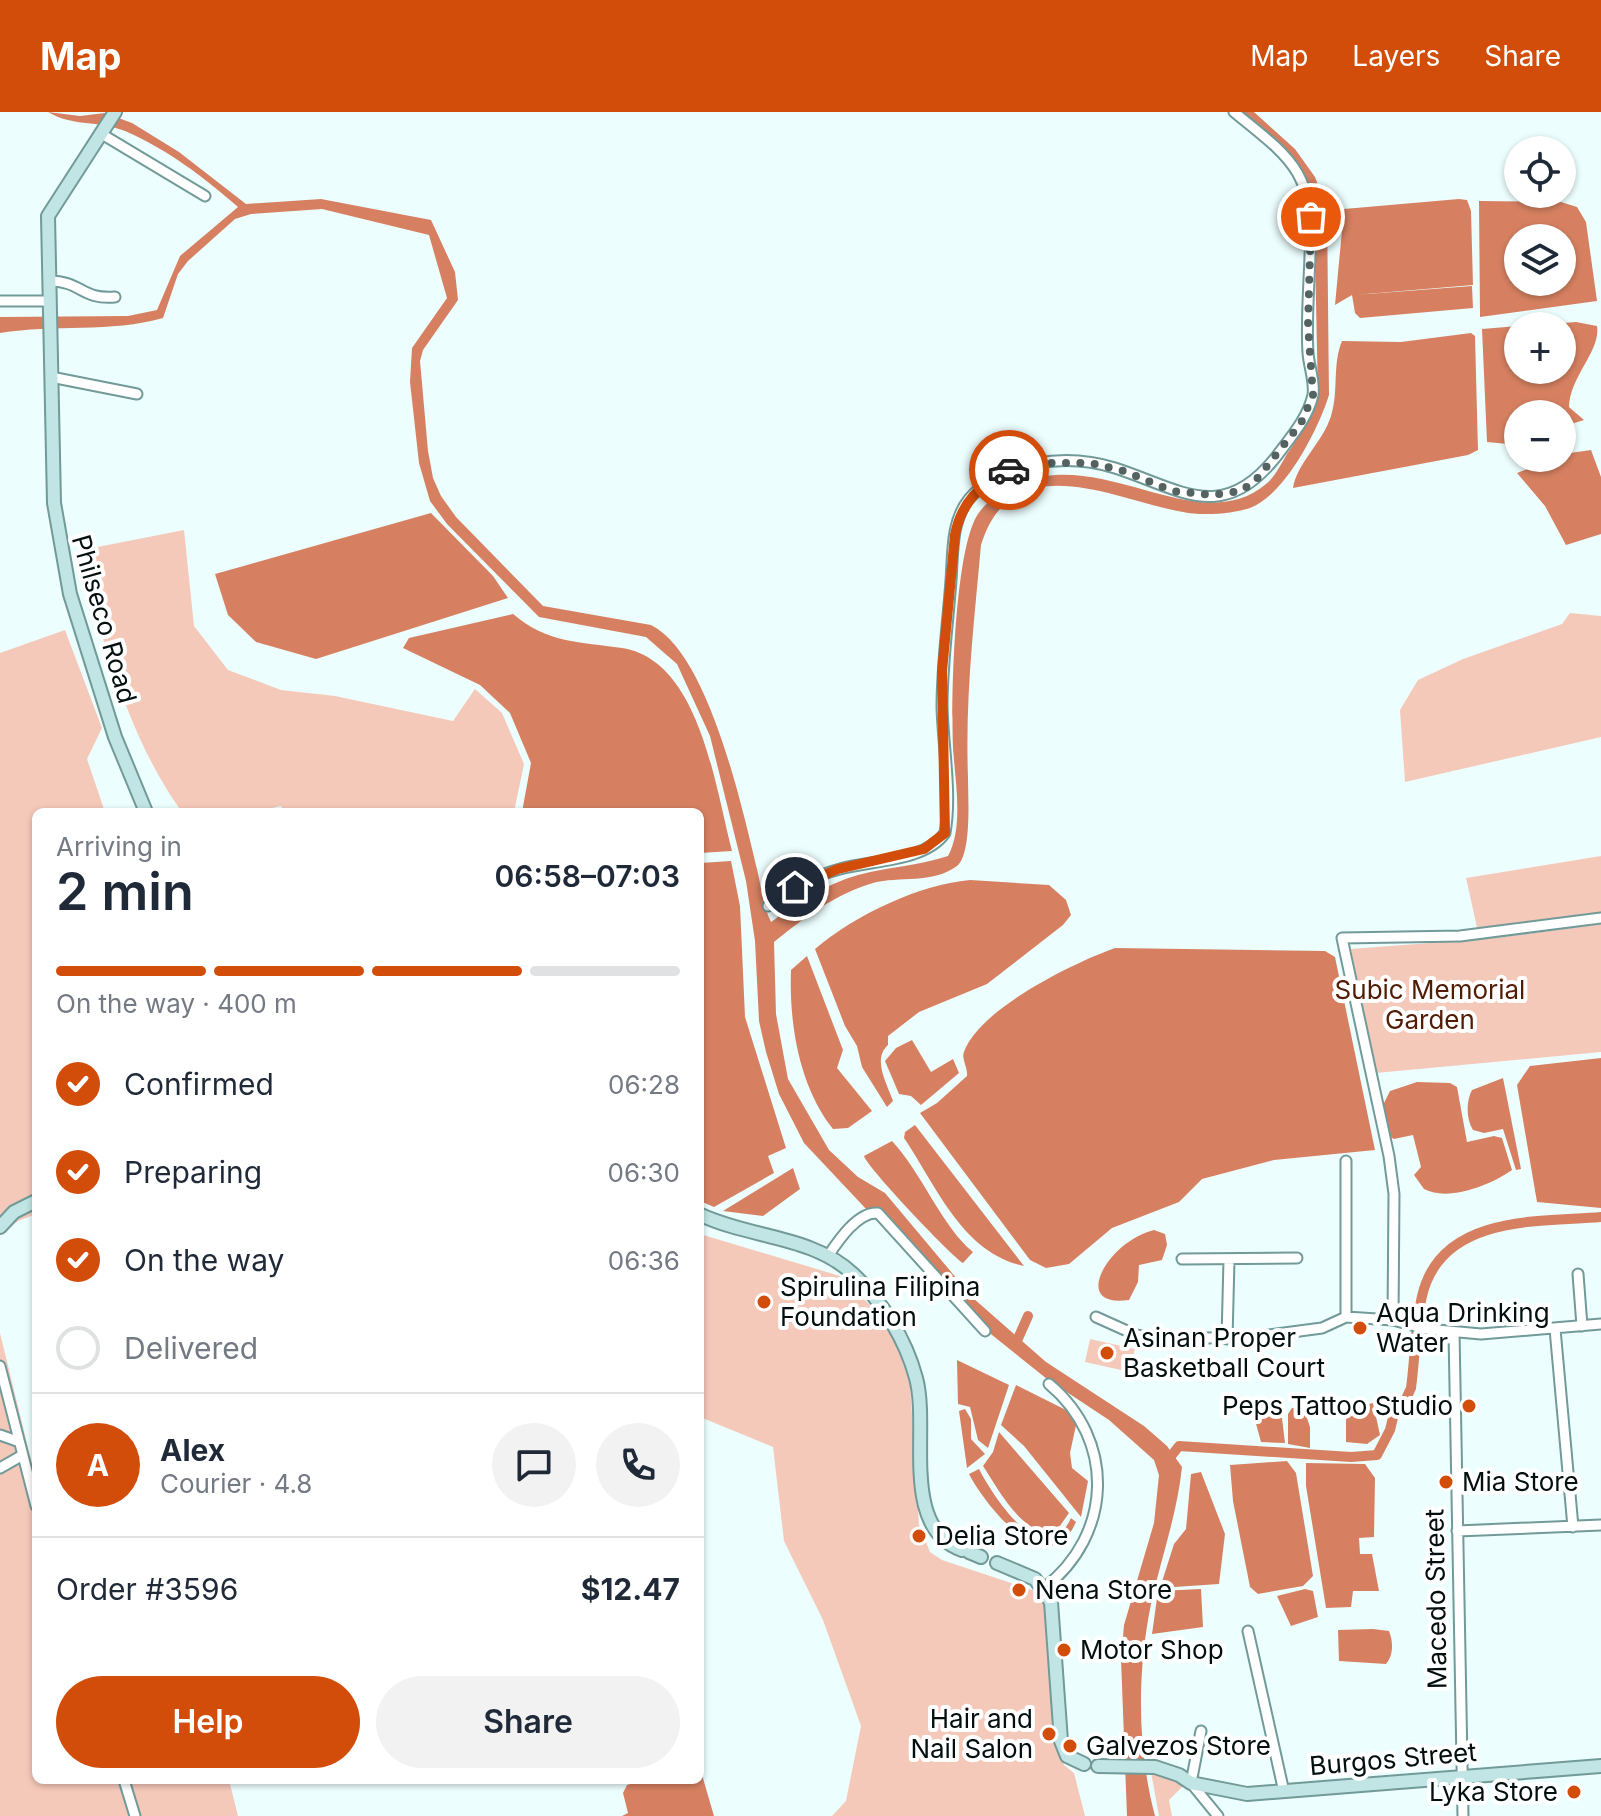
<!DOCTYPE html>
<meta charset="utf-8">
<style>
:root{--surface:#fff;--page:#f2f2f3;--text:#1f2937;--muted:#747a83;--line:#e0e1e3;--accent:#d24d09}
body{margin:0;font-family:Inter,sans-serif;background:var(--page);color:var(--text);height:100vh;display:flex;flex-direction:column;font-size:30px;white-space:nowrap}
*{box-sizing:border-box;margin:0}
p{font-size:26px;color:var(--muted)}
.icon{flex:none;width:44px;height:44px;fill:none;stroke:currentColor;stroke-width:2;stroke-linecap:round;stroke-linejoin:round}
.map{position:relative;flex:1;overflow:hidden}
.side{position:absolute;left:32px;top:696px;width:672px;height:976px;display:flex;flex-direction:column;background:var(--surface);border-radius:12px;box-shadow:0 2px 6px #0004}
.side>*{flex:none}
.tools{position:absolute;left:1504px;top:24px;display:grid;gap:16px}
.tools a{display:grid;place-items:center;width:72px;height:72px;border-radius:50%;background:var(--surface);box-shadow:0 2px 6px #0004;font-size:40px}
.pin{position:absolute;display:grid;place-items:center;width:68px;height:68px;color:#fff;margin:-34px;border:4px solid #fff;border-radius:50%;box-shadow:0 2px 8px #0007}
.courier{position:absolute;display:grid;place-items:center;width:80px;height:80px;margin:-40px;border:6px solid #d24d09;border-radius:50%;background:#fff;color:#222;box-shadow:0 2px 10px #0007}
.head em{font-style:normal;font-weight:600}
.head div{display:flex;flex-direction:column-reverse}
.head{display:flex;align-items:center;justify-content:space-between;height:136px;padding:0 24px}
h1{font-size:52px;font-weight:600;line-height:60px}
.bar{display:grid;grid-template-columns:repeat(4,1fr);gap:12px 8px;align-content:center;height:96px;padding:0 24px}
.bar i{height:10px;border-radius:6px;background:var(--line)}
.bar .current{background:var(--accent)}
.bar p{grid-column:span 4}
.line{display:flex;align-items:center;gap:20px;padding:0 24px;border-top:2px solid var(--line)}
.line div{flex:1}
.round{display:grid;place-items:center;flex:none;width:84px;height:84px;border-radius:42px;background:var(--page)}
ol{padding:0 24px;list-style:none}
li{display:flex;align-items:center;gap:24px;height:88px}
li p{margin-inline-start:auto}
li .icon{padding:8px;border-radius:50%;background:var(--accent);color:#fff;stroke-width:4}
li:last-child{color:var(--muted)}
li i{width:44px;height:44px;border:4px solid var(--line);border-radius:50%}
.cta{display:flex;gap:16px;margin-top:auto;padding:16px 24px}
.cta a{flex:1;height:92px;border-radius:48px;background:var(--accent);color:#fff;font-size:32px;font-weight:600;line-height:92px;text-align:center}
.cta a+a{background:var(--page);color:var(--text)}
header{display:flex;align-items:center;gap:48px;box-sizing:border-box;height:112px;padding:0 40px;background:var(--accent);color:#fff}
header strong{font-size:38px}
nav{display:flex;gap:44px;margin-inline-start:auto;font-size:28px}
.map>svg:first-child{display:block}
.green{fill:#f5c9ba}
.water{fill:#d68061;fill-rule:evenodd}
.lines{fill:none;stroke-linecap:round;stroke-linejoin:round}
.canal{stroke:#d68061;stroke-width:10}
.street-casing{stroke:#719a99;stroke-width:13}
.secondary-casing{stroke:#719a99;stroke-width:16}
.street{stroke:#fff;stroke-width:9}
.secondary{stroke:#c1e5e4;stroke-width:12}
.done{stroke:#546362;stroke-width:8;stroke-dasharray:0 14.4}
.route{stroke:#d24d09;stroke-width:10}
.poi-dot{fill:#d24d09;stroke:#fff;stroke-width:3}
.labels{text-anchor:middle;stroke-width:8;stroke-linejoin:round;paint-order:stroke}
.street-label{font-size:26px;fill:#020f0e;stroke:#fff}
.park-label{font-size:26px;fill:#511b04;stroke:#fff}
.poi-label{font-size:26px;fill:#020f0e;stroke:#fff;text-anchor:start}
</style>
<header>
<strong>Map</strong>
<nav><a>Map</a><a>Layers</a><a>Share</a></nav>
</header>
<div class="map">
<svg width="1601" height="1704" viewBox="0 0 1601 1704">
<rect width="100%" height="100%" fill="#edfefe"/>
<path class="green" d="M 184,418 L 194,514 L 228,558 L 281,578 L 335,584 L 453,609 L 475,577 L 502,601 L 524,652 L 514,700 L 284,700 L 281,694 L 254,700 L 182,700 C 127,624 104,528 77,439 Z
M 1570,501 L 1601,504 L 1601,625 L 1405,670 L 1400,598 L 1418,568 L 1463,547 L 1562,512 Z
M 65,518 L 102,616 L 87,647 L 105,700 L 36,700 L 36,1102 L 18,1109 L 0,1123 L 0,541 Z
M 1601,744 L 1601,801 L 1478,820 L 1466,766 Z
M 1601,812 L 1601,940 L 1376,961 L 1351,837 L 1495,826 Z
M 700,1122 L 840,1164 L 883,1206 L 898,1235 L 910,1272 L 919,1413 L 930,1440 L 942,1448 L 1038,1480 L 1048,1496 L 1059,1632 L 1064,1653 L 1074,1661 L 1085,1704 L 832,1704 L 846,1689 L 861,1614 L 823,1508 L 784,1429 L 773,1335 L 700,1305 Z
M 0,1221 L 36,1368 L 36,1668 L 229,1668 L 238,1704 L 0,1704 Z
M 1090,1227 L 1135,1237 L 1130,1260 L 1085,1250 Z
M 1151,1660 L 1174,1666 L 1184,1673 L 1169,1688 L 1172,1704 L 1159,1704 Z"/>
<path class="water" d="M 48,0 L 80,4 L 105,1 L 132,11 L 179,40 L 246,92 L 321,87 L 431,108 L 455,160 L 458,188 L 423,238 L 420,249 L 428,339 L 433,366 L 441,384 L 456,405 L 543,494 L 651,513 C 709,542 742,696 757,757 C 761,774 763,794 771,810 C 797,791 826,772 858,763 C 888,755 918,754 948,744 C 964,715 955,668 953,636 C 951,590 954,438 978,402 C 988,387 1005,378 1021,371 C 1104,336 1199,428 1266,372 C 1275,365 1281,352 1287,342 C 1300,323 1312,306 1318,284 L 1314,97 L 1283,40 L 1236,0 L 1254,0 L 1295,37 L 1315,65 L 1327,96 L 1329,283 C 1318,318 1285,383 1250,396 C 1233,402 1201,404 1183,400 C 1115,388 1012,332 981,433 C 974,511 965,586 968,665 C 968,684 972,742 957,754 C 933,772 899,764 873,771 C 835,782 804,806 774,830 L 776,902 L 788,967 L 829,1038 L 858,1065 L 885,1081 L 973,1186 L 1046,1250 L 1144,1314 L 1167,1334 L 1182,1355 C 1177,1403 1161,1446 1151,1492 C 1137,1561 1137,1636 1155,1704 L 1127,1704 L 1121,1547 L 1124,1513 L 1154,1411 L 1159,1363 L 1154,1348 L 1109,1308 L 1047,1267 L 962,1199 L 804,1031 L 779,982 L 766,940 L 759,909 L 755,829 L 746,769 L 710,624 L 677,552 L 646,525 L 539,505 L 447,412 L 430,389 L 419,351 L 410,270 L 412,236 L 447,186 L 429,123 L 322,97 L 251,102 L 235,107 L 188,149 L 178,162 L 163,206 C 111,221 54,212 0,221 L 0,205 L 128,204 L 157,198 L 180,144 L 238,95 C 205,66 167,37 125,19 C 98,8 73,15 48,0 Z
M 1459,87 L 1467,88 L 1471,99 L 1473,173 L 1354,183 L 1472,174 L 1473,196 L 1360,206 L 1355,201 L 1352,183 L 1335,193 L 1344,97 Z
M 1479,89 L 1561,90 L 1577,95 L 1586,110 L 1597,189 L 1480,205 ZM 1518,126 L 1562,126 L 1562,170 L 1518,170 Z
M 1576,210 L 1597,214 C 1601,239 1570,264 1569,295 L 1584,308 L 1562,315 L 1562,302 L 1518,302 L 1518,333 L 1487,330 L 1482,217 L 1518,214 L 1518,258 L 1562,258 L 1562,214 L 1524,214 Z
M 1471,221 L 1475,224 L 1478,338 L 1468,343 L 1293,376 C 1297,351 1323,330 1331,304 C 1339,279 1332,253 1342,229 L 1401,230 Z
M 1591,338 L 1601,365 L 1601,422 L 1566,433 L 1545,394 L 1517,361 L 1570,341 Z
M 431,401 L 493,464 L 508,486 L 316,547 L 256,530 L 228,503 L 215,462 Z
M 513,502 C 547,531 580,530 622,536 C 700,548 715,675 732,739 L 700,741 L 700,700 L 522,700 L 531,651 L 510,601 L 480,573 L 403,536 L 409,526 Z
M 731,749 L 740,794 L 745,905 L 786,1036 L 768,1044 L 774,1061 L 714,1095 L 700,1089 L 700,751 Z
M 970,768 L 1049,773 L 1066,788 L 1071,803 L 1063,813 L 987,872 L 919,900 L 888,924 L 888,933 C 872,947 887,972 893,989 L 887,995 L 862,955 L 857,934 L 845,914 L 815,837 C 855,803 918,773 970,768 Z
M 1115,836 L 1325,839 L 1335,845 L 1375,1038 L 1274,1048 L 1202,1067 L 1179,1090 L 1112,1116 L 1069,1152 L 1046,1156 L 1030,1148 L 920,1001 L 937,991 L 967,964 C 968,956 961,946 964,940 C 979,897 1073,851 1115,836 Z
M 807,844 L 843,938 L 837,956 L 872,999 L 848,1016 L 833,1017 C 799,974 789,912 791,858 Z
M 912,928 L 931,960 L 953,947 L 959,961 L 921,993 L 911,984 L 899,982 L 885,949 L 896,936 Z
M 1601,946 L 1601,1096 L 1537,1090 L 1517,973 L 1530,954 Z
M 1503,966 L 1521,1057 L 1516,1058 L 1503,1017 L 1484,1021 L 1473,1018 C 1466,1007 1466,989 1472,978 Z
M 1417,970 L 1450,971 L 1457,975 L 1467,1030 L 1494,1024 L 1502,1026 L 1512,1058 C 1491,1073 1448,1090 1424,1077 L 1414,1063 L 1421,1055 L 1413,1023 L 1394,1027 L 1387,1023 L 1381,997 L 1390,979 Z
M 915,1013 L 1024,1154 C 962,1141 936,1073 904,1026 L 905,1020 Z
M 892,1029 C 922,1061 942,1115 973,1140 L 963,1151 C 949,1142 867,1055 864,1044 Z
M 793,1056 L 800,1077 L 763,1104 L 723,1099 Z
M 1154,1118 L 1165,1122 L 1167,1133 L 1162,1148 L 1139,1153 L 1138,1170 L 1129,1188 C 1069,1197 1108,1129 1154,1118 Z
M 957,1248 L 1009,1273 L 988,1336 L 978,1328 L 970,1295 L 958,1292 Z
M 1016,1273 L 1078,1304 L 1070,1341 L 1072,1356 L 1088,1369 L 1081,1405 L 1024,1334 L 1001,1313 Z
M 1269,1290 L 1281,1298 L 1285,1331 L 1261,1330 L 1252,1297 Z
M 1373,1291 L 1380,1323 L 1367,1332 L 1346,1330 L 1346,1297 Z
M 1292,1296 L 1304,1297 L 1310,1315 L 1310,1336 L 1288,1332 L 1288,1302 Z
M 965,1297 L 971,1307 L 971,1327 L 985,1342 L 967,1356 L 959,1299 Z
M 999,1320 L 1069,1401 L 1055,1421 C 1022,1424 999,1378 983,1354 L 993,1340 Z
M 1287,1349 L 1296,1361 L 1313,1464 L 1303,1474 L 1258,1482 L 1250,1475 L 1233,1389 L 1230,1353 Z
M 1306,1351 L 1365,1352 L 1375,1366 L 1374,1425 L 1359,1426 L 1360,1442 L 1372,1442 L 1379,1479 L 1353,1479 L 1351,1495 L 1326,1496 L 1306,1374 Z
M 979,1357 C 993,1384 1044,1464 1071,1406 L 1076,1410 C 1048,1474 985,1393 969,1362 Z
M 1201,1360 L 1225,1422 L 1219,1472 L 1160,1476 L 1174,1432 L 1186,1417 L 1191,1362 Z
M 1201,1477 L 1203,1515 L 1152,1522 L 1158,1479 Z
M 1305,1477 L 1313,1479 L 1318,1505 L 1291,1514 L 1277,1484 Z
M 1373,1517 L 1389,1519 C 1393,1529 1394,1543 1386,1552 L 1339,1549 L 1338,1518 Z
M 700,1656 L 714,1704 L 622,1704 L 628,1701 L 623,1681 L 627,1673 L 643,1668 L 700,1668 Z"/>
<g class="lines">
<path class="canal" d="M 1016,1231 L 1028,1204
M 1168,1348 L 1179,1334 L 1351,1345 L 1377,1343 L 1390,1318 L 1396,1293 L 1405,1289 L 1411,1276 C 1415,1248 1416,1196 1426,1171 C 1452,1103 1542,1110 1601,1105"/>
<g class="street-casing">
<path id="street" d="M 100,21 L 205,84
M 49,169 C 82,169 81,188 115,185
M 0,189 L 50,189
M 51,265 L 137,282
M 768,794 C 790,777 813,764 840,757 C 871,748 925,750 945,721 C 952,681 943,635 942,595 C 942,552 948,511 951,468 C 953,442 951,409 969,387 C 1002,348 1067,341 1115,356 C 1180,377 1222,413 1276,345 C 1290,326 1308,306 1313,283 C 1315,269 1309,255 1308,241 C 1306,209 1309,176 1310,144 C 1314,61 1295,49 1234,0
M 828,1144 C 838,1129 858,1099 878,1101 L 985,1219
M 1182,1147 L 1297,1146
M 1578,1162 L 1582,1214
M 1096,1205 L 1136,1223 L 1159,1227 L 1254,1225 L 1322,1216 L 1346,1205 L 1393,1208 L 1426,1217 L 1481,1222 L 1601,1212
M 1346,1205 L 1346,1049
M 1393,1208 L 1394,1082 L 1389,1044 L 1342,826 L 1460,824 L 1601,806
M 1555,1217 L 1573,1415
M 1454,1220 L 1463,1704
M 1227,1227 L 1229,1148
M 0,1254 L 36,1394
M 0,1323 L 17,1329
M 0,1356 L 21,1344
M 1457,1419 L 1601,1413
M 1044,1476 C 1113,1423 1116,1328 1049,1272
M 1248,1519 L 1284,1680
M 1201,1619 L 1191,1671 L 1218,1704
M 124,1668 L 135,1704"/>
</g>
<g class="secondary-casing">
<path id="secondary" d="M 115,0 L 48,104 L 54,391 L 70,482 L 115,625 L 146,700
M 701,1103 C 750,1126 813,1124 853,1162 C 882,1189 906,1228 916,1266 C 930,1317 899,1415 962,1438
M 0,1115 L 14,1100 L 36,1089
M 969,1440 L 981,1445
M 997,1451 L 1035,1467 L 1051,1490 L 1061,1629 L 1067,1644 L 1084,1652
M 1098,1654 L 1155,1655 L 1179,1663 L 1191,1671 L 1247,1682 L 1601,1654"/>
</g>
<use href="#street" class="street"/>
<use href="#secondary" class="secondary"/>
</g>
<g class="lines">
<path class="done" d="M 1009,358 L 1048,351 L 1091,351 L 1124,359 L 1172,379 L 1212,383 L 1241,379 L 1256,368 L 1301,311 L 1313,283 L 1308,214 L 1311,105"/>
<path class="route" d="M 795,775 L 838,757 L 924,737 L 945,721 L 942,559 L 955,423 C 961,391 980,372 1009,358"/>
</g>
<g class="poi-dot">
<circle cx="764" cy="1190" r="8"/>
<circle cx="1360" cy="1216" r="8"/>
<circle cx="1107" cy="1241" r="8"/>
<circle cx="1469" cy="1294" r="8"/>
<circle cx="1446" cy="1370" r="8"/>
<circle cx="919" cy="1424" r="8"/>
<circle cx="1019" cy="1478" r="8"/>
<circle cx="1064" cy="1538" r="8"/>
<circle cx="1049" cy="1622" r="8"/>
<circle cx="1070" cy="1634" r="8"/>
<circle cx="1574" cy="1680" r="8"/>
</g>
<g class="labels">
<g class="street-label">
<text transform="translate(104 507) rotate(74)" y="9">Philseco Road</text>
<text transform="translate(1436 1487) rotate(-91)" y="9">Macedo Street</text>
<text transform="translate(1393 1647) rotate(-5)" y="9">Burgos Street</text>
</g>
<g class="park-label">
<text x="1430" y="887">Subic Memorial<tspan x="1430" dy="30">Garden</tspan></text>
</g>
<g class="poi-label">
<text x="780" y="1184">Spirulina Filipina<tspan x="780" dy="30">Foundation</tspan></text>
<text x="1376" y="1210">Aqua Drinking<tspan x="1376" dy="30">Water</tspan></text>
<text x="1123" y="1235">Asinan Proper<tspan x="1123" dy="30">Basketball Court</tspan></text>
<text x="1453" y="1303" text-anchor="end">Peps Tattoo Studio</text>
<text x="1462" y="1379">Mia Store</text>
<text x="935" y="1433">Delia Store</text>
<text x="1035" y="1487">Nena Store</text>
<text x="1080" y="1547">Motor Shop</text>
<text x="1033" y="1616" text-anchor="end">Hair and<tspan x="1033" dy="30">Nail Salon</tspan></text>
<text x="1086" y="1643">Galvezos Store</text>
<text x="1558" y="1689" text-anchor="end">Lyka Store</text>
</g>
</g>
</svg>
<div class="tools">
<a><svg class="icon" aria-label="locate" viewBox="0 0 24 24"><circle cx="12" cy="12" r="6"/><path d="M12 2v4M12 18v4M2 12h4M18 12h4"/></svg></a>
<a><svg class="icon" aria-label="layers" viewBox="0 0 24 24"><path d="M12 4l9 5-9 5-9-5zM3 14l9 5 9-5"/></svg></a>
<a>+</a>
<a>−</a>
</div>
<div class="pin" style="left:1311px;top:105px;background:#ea580c"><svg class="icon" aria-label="bag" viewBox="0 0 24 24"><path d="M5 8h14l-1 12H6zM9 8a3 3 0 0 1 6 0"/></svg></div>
<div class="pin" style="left:795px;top:775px;background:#1f2937"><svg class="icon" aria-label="home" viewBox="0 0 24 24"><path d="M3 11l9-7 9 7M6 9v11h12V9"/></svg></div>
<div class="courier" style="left:1009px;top:358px"><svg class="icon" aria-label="car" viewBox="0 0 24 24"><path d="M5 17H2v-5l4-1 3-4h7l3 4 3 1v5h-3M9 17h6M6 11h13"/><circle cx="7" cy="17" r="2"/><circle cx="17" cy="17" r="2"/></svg></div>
<section class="side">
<div class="head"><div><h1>2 min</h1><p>Arriving in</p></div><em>06:58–07:03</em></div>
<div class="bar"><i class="current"></i><i class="current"></i><i class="current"></i><i></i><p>On the way · 400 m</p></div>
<ol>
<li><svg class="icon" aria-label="check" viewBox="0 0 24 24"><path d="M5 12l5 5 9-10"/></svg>Confirmed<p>06:28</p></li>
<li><svg class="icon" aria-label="check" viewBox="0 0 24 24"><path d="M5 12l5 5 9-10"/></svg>Preparing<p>06:30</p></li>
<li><svg class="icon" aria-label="check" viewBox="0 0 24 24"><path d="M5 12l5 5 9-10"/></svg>On the way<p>06:36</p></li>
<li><i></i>Delivered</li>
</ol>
<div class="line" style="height:144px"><b class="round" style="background:var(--accent);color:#fff">A</b><div><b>Alex</b><p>Courier · 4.8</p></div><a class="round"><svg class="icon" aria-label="chat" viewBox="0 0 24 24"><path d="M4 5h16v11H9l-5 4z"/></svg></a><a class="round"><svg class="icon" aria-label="phone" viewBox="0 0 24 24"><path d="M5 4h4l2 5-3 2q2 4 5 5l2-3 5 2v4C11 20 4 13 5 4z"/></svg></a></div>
<div class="line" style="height:104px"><div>Order #3596</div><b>$12.47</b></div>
<div class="cta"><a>Help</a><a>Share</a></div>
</section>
</div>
